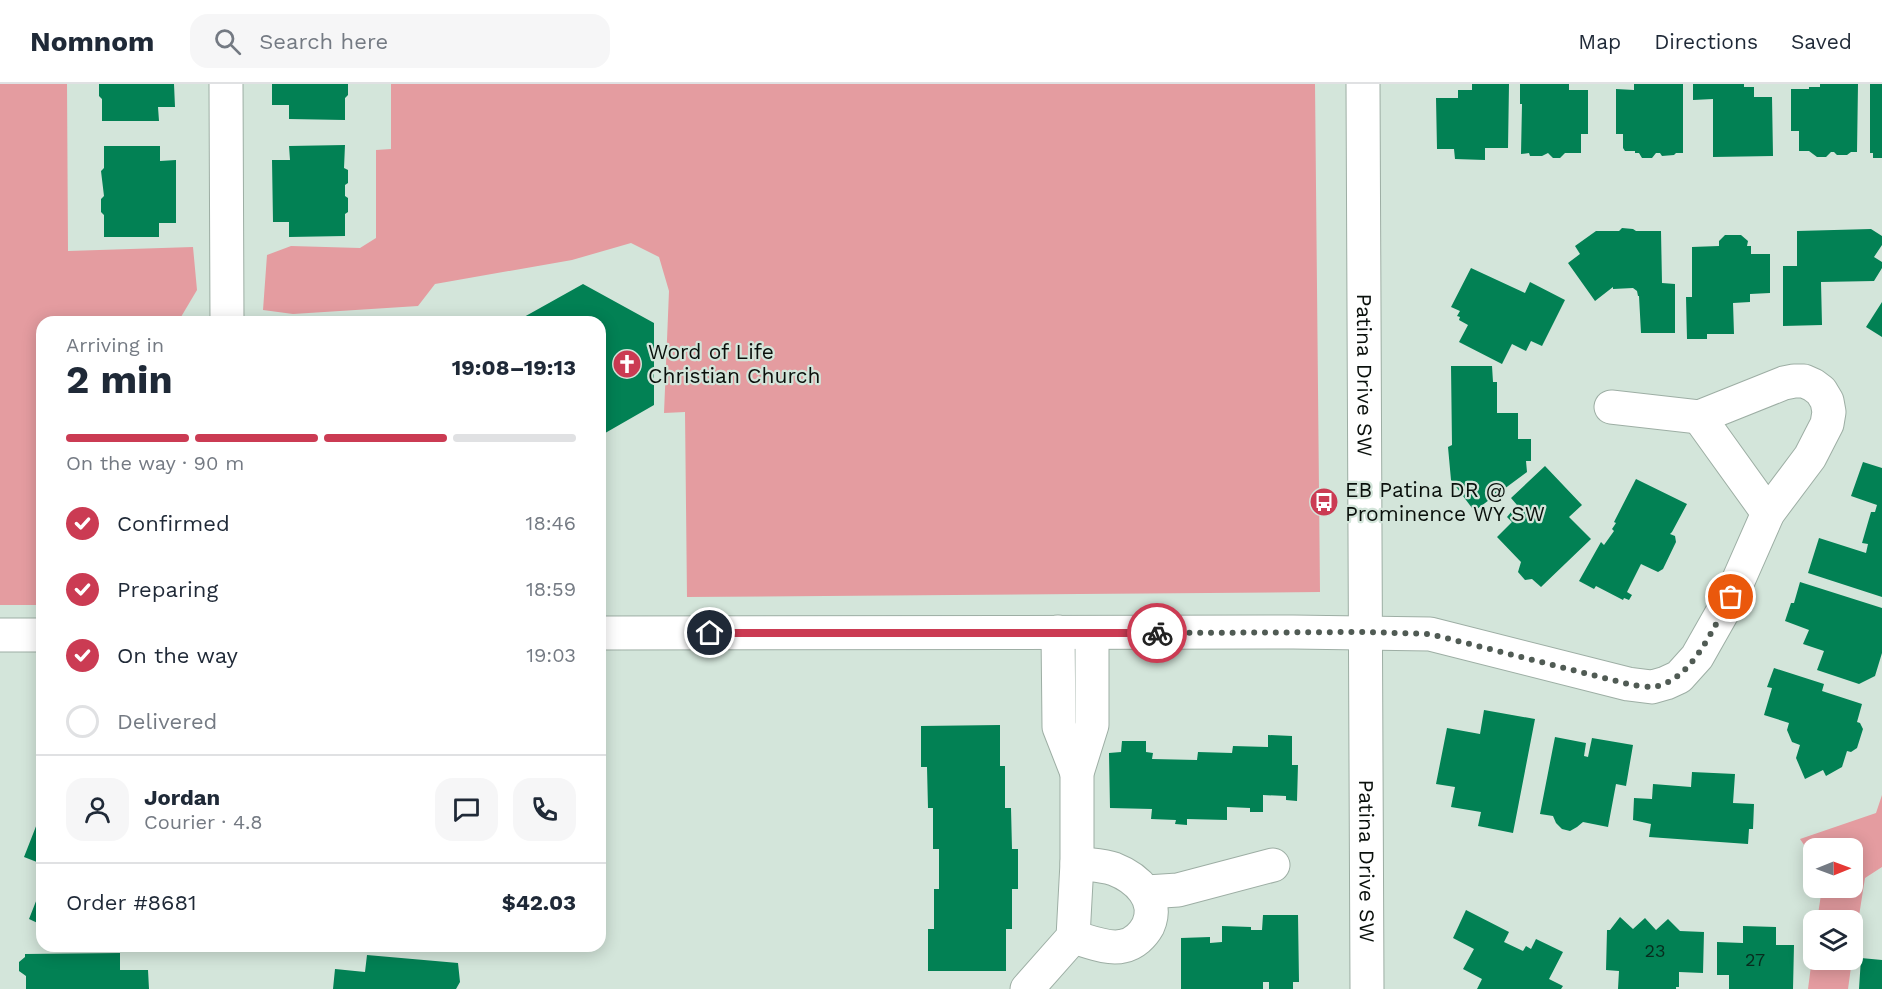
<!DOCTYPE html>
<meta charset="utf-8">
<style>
:root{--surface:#fff;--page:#f6f6f7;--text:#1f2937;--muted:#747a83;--line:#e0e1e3;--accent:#cb3b53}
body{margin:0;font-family:"Work Sans",sans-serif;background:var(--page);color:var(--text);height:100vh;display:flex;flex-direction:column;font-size:22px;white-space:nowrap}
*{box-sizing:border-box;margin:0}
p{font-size:20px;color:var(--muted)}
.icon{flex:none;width:33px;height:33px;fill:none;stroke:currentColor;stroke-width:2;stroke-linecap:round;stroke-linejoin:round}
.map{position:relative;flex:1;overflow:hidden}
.details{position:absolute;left:36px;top:232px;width:570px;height:636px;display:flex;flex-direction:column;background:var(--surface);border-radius:18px;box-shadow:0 3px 15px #0003}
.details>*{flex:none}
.needle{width:39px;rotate:89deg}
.fabs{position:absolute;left:1803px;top:754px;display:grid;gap:12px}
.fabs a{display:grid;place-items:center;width:60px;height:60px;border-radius:12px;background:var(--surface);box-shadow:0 3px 15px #0003;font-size:30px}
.pin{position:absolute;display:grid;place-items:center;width:51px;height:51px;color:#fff;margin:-26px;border:3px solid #fff;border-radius:50%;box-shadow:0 2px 6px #0007}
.courier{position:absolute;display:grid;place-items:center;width:60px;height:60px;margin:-30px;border:4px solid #cb3b53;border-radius:50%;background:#fff;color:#222;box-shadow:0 2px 8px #0007}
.head em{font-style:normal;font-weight:700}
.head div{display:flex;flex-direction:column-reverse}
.head{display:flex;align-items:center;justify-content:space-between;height:102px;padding:0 30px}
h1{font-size:39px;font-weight:700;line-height:45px}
.bar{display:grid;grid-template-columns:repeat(4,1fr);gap:9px 6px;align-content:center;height:72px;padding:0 30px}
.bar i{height:8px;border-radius:4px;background:var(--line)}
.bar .current{background:var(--accent)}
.bar p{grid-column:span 4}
.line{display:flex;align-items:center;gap:15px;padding:0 30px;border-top:2px solid var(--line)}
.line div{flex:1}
.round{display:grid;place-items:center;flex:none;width:63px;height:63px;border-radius:18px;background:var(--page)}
ol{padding:0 30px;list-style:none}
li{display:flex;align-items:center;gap:18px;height:66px}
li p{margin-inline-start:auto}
li .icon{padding:6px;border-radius:50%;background:var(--accent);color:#fff;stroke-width:4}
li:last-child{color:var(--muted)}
li i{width:33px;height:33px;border:3px solid var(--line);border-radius:50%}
header{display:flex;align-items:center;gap:36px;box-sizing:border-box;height:84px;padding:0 30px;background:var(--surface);border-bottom:2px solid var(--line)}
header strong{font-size:28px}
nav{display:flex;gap:33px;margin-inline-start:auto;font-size:21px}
.search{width:420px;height:54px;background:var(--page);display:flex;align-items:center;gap:15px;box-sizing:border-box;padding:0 21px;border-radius:18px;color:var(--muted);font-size:22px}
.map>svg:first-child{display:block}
.green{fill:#e49ca0}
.building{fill:#028154}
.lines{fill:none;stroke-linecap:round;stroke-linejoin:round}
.minor-casing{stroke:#9daea4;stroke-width:35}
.minor{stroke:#fff;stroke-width:33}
.done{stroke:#505b54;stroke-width:6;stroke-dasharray:0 10.8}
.route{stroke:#cb3b53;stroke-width:8}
.labels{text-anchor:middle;stroke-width:4.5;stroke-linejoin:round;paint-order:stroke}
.number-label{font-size:18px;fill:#082c1e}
.poi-label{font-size:21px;fill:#0a100c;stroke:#d3e5da;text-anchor:start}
.street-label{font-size:21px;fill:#0a100c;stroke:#d3e5da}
</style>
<header>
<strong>Nomnom</strong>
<div class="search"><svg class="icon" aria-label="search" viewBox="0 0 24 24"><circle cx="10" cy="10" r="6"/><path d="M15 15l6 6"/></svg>Search here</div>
<nav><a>Map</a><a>Directions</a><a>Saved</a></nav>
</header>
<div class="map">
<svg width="1882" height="905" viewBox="0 0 1882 905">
<rect width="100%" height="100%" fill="#d3e5da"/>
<path class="green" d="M 0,0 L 67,0 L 68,167 L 193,163 L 197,206 L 178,238 L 42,238 L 42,521 L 0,521 Z
M 391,0 L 1315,0 L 1320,508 L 687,513 L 685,328 L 664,329 L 669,207 L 659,173 L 631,159 L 572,176 L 435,200 L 418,222 L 293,230 L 263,226 L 267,171 L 291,162 L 360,164 L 376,154 L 376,66 L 391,65 Z
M 1882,711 L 1882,783 L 1865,794 L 1852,876 L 1852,837 L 1817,837 L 1822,804 L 1852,804 L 1852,765 L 1814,765 L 1813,774 L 1800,755 L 1876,729 Z
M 1813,866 L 1814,876 L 1852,876 L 1848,905 L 1808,905 Z"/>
<path class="building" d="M 99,0 L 174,0 L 175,23 L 158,23 L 159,37 L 102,37 L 102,15 L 99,12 Z
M 272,0 L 348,0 L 348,11 L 345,14 L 345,36 L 289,35 L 289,21 L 272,21 Z
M 1472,0 L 1509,0 L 1508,64 L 1485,64 L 1485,76 L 1455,75 L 1454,65 L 1437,65 L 1436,14 L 1458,14 L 1458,6 L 1472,6 Z
M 1520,0 L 1569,0 L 1569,6 L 1588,6 L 1588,50 L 1581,50 L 1581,69 L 1565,69 L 1560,74 L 1553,74 L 1548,69 L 1542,72 L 1530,72 L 1529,69 L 1521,70 L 1522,20 L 1520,20 Z
M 1634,0 L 1683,0 L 1683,69 L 1676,69 L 1674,71 L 1662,72 L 1660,69 L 1656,69 L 1652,74 L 1642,74 L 1639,69 L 1635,69 L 1635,67 L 1625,67 L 1623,64 L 1623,50 L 1616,50 L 1616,5 L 1634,6 Z
M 1693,0 L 1744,0 L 1744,3 L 1754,3 L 1754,13 L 1772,13 L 1773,72 L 1713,73 L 1713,15 L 1693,16 Z
M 1820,0 L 1858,0 L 1857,68 L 1851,68 L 1847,71 L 1837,71 L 1834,68 L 1831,68 L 1826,73 L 1817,73 L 1809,67 L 1799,67 L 1799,47 L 1791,47 L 1791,5 L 1809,5 L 1809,3 L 1820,3 Z
M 1870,0 L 1882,0 L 1882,74 L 1873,74 L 1873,69 L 1870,69 Z
M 345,61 L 344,84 L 348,86 L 348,99 L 345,101 L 345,112 L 348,114 L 348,128 L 345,130 L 345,152 L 289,153 L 289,138 L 273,138 L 272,76 L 290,76 L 289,62 Z
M 104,62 L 160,62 L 160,77 L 176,76 L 176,139 L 159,139 L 159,153 L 104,153 L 104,131 L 101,128 L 101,115 L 104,112 L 101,87 L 104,84 Z
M 1622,144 L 1633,145 L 1636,147 L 1661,147 L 1662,199 L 1675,200 L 1675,249 L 1641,249 L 1639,212 L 1638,212 L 1637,207 L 1633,204 L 1613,205 L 1613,203 L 1595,217 L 1568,179 L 1580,170 L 1575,162 L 1596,147 L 1619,147 Z
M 1871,145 L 1882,152 L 1882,161 L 1874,173 L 1882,178 L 1882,184 L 1874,197 L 1821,198 L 1822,241 L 1783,242 L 1783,182 L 1797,182 L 1797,147 Z
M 1725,151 L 1741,151 L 1748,157 L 1747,162 L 1751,162 L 1751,170 L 1770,170 L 1770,209 L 1750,210 L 1750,218 L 1733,219 L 1734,250 L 1707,250 L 1707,255 L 1687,255 L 1686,213 L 1692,213 L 1692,163 L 1719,162 L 1719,157 Z
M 1471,184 L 1525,209 L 1530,198 L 1565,216 L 1542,262 L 1531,257 L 1526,267 L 1512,260 L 1502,280 L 1459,258 L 1468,241 L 1459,236 L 1460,233 L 1457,232 L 1460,227 L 1451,223 Z
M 583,200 L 654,239 L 654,321 L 600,352 L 600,238 L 515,238 Z
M 1882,218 L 1882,253 L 1866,243 Z
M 1451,282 L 1492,282 L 1493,298 L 1497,298 L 1497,329 L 1518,329 L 1518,355 L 1531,355 L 1531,377 L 1526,377 L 1527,388 L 1477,425 L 1472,424 L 1451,396 L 1448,363 L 1452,361 Z
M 1863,378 L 1882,384 L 1882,513 L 1808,489 L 1819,454 L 1866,469 L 1868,460 L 1862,459 L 1871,428 L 1875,428 L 1877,421 L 1851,412 Z
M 1545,382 L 1582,421 L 1569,433 L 1591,455 L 1541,503 L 1532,495 L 1525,496 L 1518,488 L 1521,478 L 1497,453 L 1512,438 L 1507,433 L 1517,421 L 1511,414 Z
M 1636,395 L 1687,420 L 1672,448 L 1670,450 L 1675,452 L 1676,458 L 1663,485 L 1658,488 L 1641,480 L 1627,508 L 1632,511 L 1629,516 L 1624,514 L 1623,516 L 1596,502 L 1594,505 L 1579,497 L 1601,458 L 1604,461 L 1614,447 L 1612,445 L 1616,439 L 1614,438 Z
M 1800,498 L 1882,524 L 1882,569 L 1875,592 L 1859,600 L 1817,586 L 1824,567 L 1803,560 L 1809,546 L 1785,537 L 1791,519 L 1794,519 Z
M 1774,584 L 1824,600 L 1822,607 L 1862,620 L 1857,638 L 1860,639 L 1863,645 L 1857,664 L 1851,668 L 1847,667 L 1842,683 L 1826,692 L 1823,686 L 1805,695 L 1796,674 L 1800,661 L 1792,658 L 1787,646 L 1789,639 L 1764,631 L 1772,604 L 1767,603 Z
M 1484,626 L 1535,635 L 1513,749 L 1478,742 L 1481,728 L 1451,723 L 1455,703 L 1436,700 L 1447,644 L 1480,650 Z
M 1000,641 L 1000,682 L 1005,682 L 1005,724 L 1011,724 L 1012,765 L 1018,765 L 1018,805 L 1012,805 L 1012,845 L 1006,845 L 1006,887 L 928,887 L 928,845 L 934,845 L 934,805 L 939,805 L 939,765 L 933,765 L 933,724 L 928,724 L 927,683 L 921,683 L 921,642 Z
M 1268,651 L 1292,652 L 1292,681 L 1298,681 L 1297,717 L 1286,716 L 1286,712 L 1263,711 L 1263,728 L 1250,728 L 1250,724 L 1227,723 L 1227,736 L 1187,735 L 1187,741 L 1175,740 L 1176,736 L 1151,735 L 1152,725 L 1110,724 L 1109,669 L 1121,668 L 1122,657 L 1146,657 L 1146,668 L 1153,669 L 1152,675 L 1197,676 L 1198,668 L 1232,669 L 1233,662 L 1268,663 Z
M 1555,653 L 1586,659 L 1584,672 L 1588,673 L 1592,654 L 1633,661 L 1626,702 L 1616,700 L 1608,743 L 1583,738 L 1577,743 L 1570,747 L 1562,745 L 1556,739 L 1553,732 L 1540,730 Z
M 1692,688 L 1735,690 L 1733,719 L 1754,720 L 1753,745 L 1749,745 L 1748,760 L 1649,753 L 1651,740 L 1633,736 L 1634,714 L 1652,715 L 1653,700 L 1691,703 Z
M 42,727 L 42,780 L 24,773 Z
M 42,802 L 42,841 L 29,835 Z
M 1466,826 L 1509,848 L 1504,858 L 1523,867 L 1526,862 L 1531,865 L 1536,855 L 1563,868 L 1549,895 L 1563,902 L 1561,905 L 1477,905 L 1482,895 L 1463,885 L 1474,865 L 1453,854 Z
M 1263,831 L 1298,831 L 1299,898 L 1293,898 L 1293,905 L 1269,905 L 1269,898 L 1263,898 L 1263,905 L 1181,905 L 1181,854 L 1210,853 L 1210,859 L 1222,858 L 1222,842 L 1251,843 L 1251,846 L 1262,846 Z
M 1620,833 L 1633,845 L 1645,834 L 1656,846 L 1668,835 L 1680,847 L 1704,848 L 1703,889 L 1679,888 L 1679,903 L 1676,903 L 1676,905 L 1618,905 L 1619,887 L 1606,886 L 1607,846 L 1610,846 Z
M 1743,842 L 1776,843 L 1776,861 L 1794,861 L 1793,905 L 1729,905 L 1729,891 L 1717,891 L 1717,858 L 1743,859 Z
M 120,869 L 120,886 L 148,886 L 149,905 L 26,905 L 26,892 L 19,887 L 19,878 L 25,873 L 25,870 Z
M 367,871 L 458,879 L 460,898 L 456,905 L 333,905 L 335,885 L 365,888 Z
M 1861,874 L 1882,876 L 1882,905 L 1859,905 Z"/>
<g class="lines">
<g class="minor-casing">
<g id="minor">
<path d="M 226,0 L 227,238"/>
<path id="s1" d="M 1363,0 L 1367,905"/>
<path d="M 1699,333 L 1768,429"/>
<path d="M 1058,548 L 1059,643 L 1077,689"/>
<path d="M 600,549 L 1293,548 L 1430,550 L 1628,600 L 1652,603 L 1666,599 L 1679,593 L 1697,573 L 1731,513 L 1768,429 L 1810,373 L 1827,340 L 1829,328 L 1827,317 L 1821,307 L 1813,301 L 1804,297 L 1794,297 L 1784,299 L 1699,333 L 1611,323"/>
<path d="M 0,551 L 42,551"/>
<path d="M 1147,808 L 1178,806 L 1273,781"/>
<path d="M 1073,853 C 1088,857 1108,866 1123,862 C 1134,860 1143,851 1148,842 C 1160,815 1137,794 1114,785 C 1103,781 1089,781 1077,779"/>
<path d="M 1027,905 L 1073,853 L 1077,779 L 1077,689 L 1092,641 L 1092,549"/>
</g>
</g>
<use href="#minor" class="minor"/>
</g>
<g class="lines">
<path class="done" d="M 1157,549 L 1365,548 L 1430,550 L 1628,600 C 1635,601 1644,603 1651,603 C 1691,600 1713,543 1731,513"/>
<path class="route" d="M 710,549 L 1157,549"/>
</g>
<defs>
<g id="church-disc" transform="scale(1.5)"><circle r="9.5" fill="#cb3b53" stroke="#d3e5da"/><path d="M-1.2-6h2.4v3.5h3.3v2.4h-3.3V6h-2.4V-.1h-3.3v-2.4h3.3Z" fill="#fff"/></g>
<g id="bus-disc" transform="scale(1.5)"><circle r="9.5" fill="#cb3b53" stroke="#d3e5da"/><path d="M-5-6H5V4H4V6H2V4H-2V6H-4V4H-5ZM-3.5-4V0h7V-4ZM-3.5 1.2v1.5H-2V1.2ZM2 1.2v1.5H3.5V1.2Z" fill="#fff"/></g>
</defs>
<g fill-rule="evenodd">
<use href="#church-disc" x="627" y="280"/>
<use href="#bus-disc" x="1324" y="418"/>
</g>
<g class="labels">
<g class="number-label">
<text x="1655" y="873">23</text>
<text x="1755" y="882">27</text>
</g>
<g class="poi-label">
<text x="648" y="275">Word of Life<tspan x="648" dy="24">Christian Church</tspan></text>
<text x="1345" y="413">EB Patina DR @<tspan x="1345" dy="24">Prominence WY SW</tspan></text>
</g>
<g class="street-label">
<text dy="7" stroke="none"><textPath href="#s1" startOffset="291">Patina Drive SW</textPath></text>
<text dy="7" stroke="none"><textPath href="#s1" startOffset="777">Patina Drive SW</textPath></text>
</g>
</g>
</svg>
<div class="fabs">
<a><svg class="needle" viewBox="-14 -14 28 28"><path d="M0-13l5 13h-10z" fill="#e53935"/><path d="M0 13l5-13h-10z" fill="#747a83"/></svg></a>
<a><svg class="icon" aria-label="layers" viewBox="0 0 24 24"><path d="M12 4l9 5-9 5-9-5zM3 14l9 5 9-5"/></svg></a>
</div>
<div class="pin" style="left:1731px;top:513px;background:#ea580c"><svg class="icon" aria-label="bag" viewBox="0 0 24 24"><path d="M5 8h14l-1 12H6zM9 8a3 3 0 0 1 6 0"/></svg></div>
<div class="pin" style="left:710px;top:549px;background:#1f2937"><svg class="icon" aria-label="home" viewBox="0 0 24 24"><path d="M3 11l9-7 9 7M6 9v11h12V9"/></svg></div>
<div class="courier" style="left:1157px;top:549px"><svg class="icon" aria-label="bike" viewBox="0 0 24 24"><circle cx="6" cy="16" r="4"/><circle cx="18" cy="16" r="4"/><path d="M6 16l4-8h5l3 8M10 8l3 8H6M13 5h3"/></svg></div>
<section class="details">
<div class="head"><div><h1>2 min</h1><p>Arriving in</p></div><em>19:08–19:13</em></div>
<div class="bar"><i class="current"></i><i class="current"></i><i class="current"></i><i></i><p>On the way · 90 m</p></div>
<ol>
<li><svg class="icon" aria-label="check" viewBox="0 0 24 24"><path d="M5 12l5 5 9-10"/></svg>Confirmed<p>18:46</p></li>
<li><svg class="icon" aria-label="check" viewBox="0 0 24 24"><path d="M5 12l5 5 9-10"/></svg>Preparing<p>18:59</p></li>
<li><svg class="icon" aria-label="check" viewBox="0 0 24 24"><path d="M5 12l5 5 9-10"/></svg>On the way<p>19:03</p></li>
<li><i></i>Delivered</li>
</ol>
<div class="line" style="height:108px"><a class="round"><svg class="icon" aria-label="person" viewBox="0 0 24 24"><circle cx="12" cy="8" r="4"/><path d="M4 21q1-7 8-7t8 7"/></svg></a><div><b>Jordan</b><p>Courier · 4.8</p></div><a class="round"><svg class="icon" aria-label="chat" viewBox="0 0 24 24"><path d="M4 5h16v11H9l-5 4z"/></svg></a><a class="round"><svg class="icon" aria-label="phone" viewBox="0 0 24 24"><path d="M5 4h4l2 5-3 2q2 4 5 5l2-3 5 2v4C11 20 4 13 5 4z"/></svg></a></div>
<div class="line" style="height:78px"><div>Order #8681</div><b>$42.03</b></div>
</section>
</div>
